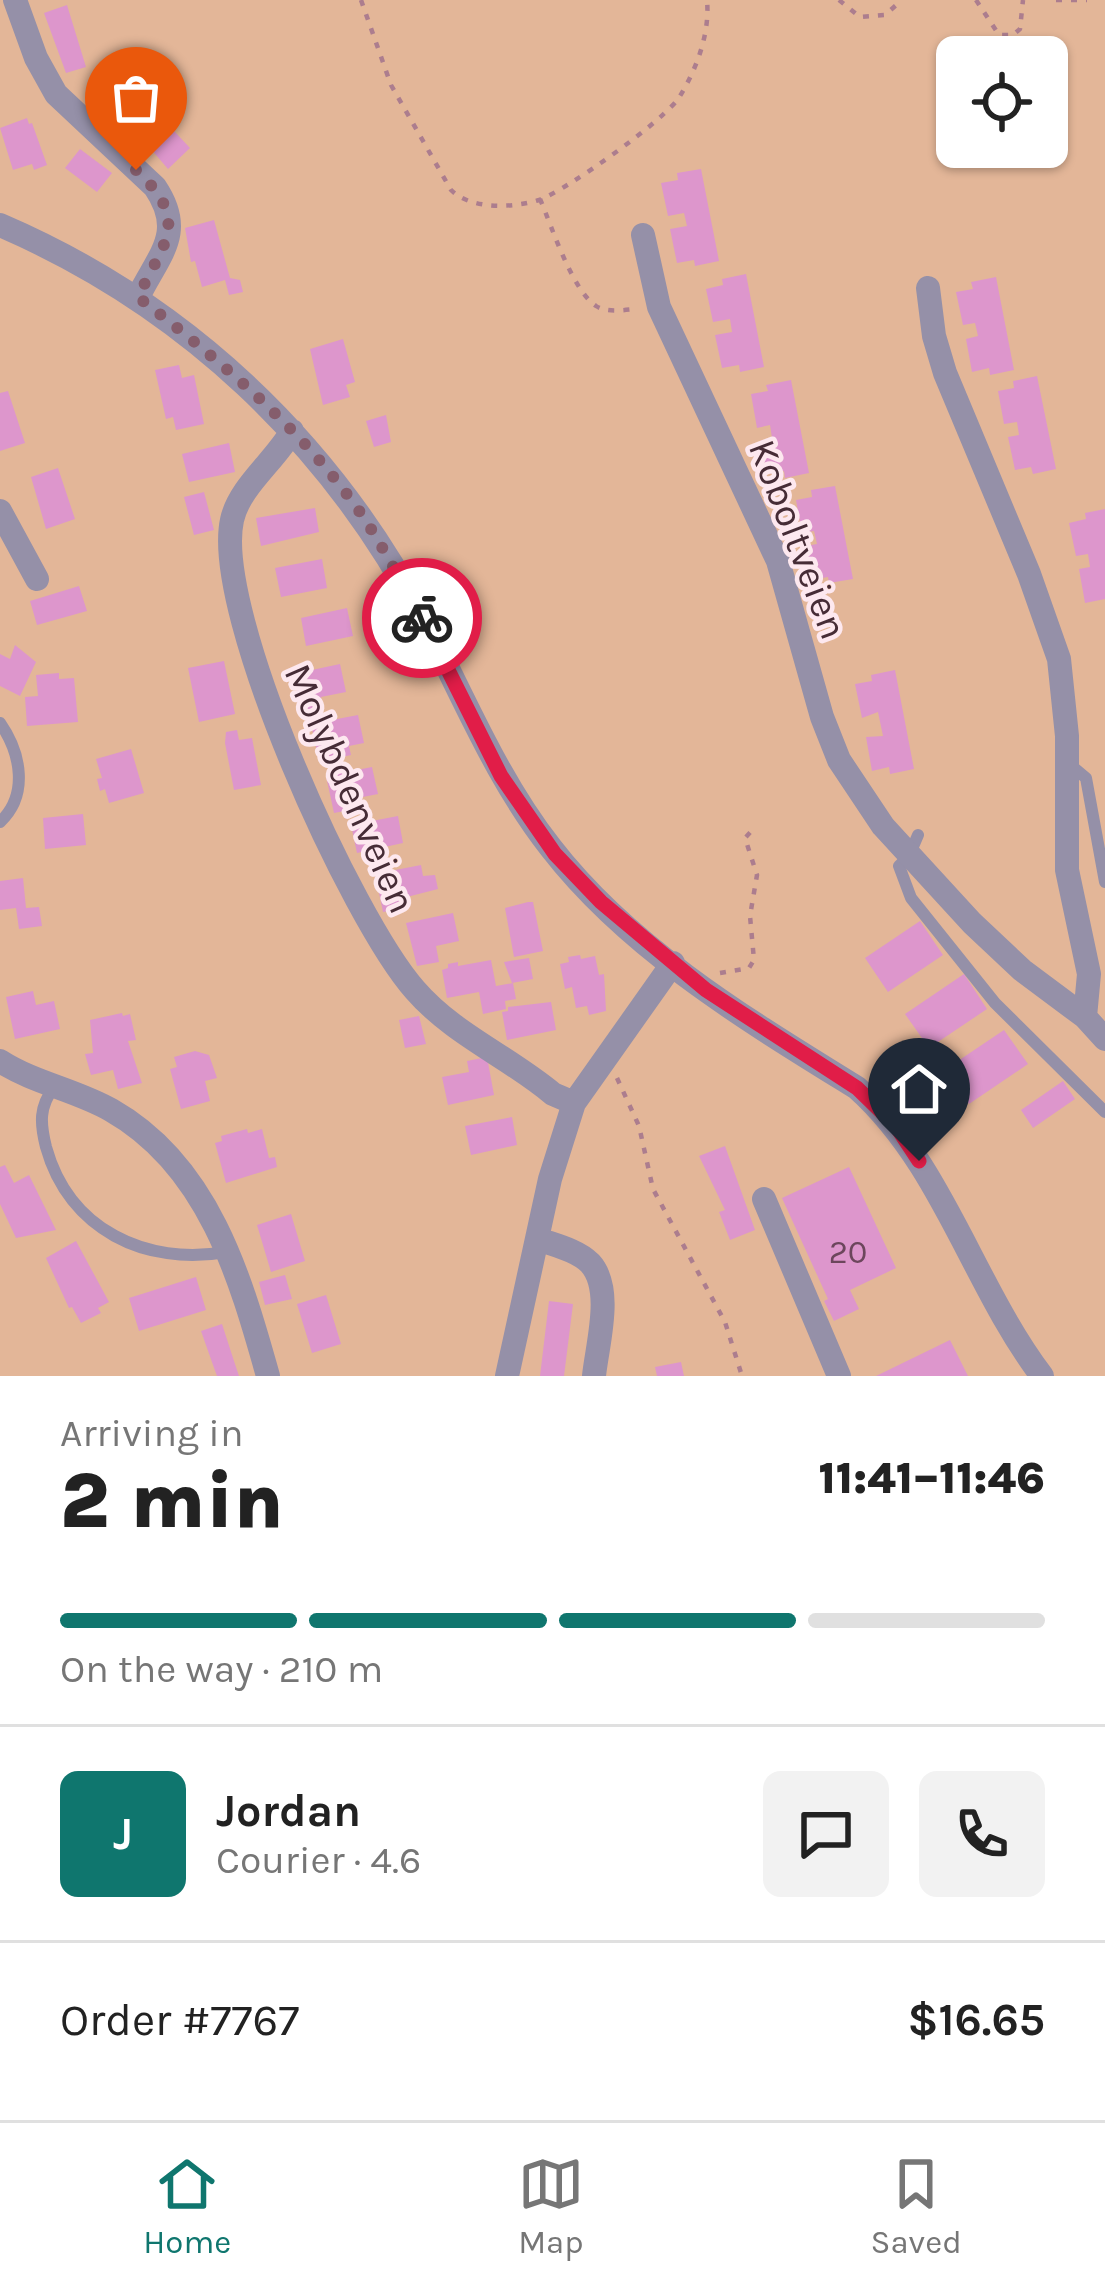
<!DOCTYPE html>
<meta charset="utf-8">
<style>
:root{--surface:#fff;--page:#f2f2f2;--text:#222;--muted:#767676;--line:#e0e0e0;--accent:#0f766e}
body{margin:0;font-family:Karla,sans-serif;background:var(--page);color:var(--text);height:100vh;display:flex;flex-direction:column;font-size:45px;white-space:nowrap}
*{box-sizing:border-box;margin:0}
p{font-size:39px;color:var(--muted)}
.icon{flex:none;width:66px;height:66px;fill:none;stroke:currentColor;stroke-width:2;stroke-linecap:round;stroke-linejoin:round}
.map{position:relative;height:1376px;overflow:hidden}
.panel{display:flex;flex-direction:column;background:var(--surface);flex:1}
.panel>*{flex:none}
.tools{position:absolute;left:936px;top:36px;display:grid;gap:24px}
.tools a{display:grid;place-items:center;width:132px;height:132px;border-radius:18px;background:var(--surface);box-shadow:0 3px 9px #0004;font-size:60px}
.pin{position:absolute;display:grid;place-items:center;width:102px;height:102px;color:#fff;margin:-123px -51px;border-radius:50% 50% 50% 0;rotate:-45deg;box-shadow:0 0 12px #0007}
.pin .icon{rotate:45deg}
.courier{position:absolute;display:grid;place-items:center;width:120px;height:120px;margin:-60px;border:9px solid #e11d48;border-radius:50%;background:#fff;color:#222;box-shadow:0 3px 15px #0007}
.summary em{font-style:normal;font-weight:800}
.summary div{display:flex;flex-direction:column-reverse}
.summary{display:flex;align-items:center;justify-content:space-between;height:204px;padding:0 60px}
h1{font-size:78px;font-weight:800;line-height:90px}
.bar{display:grid;grid-template-columns:repeat(4,1fr);gap:18px 12px;align-content:center;height:144px;padding:0 60px}
.bar i{height:15px;border-radius:9px;background:var(--line)}
.bar .on{background:var(--accent)}
.bar p{grid-column:span 4}
.line{display:flex;align-items:center;gap:30px;padding:0 60px;border-top:3px solid var(--line)}
.line div{flex:1}
.round{display:grid;place-items:center;flex:none;width:126px;height:126px;border-radius:18px;background:var(--page)}
.dock{display:flex;justify-content:space-around;align-items:center;height:168px;border-top:3px solid var(--line);background:var(--surface);font-size:33px;color:var(--muted)}
.dock a{display:grid;justify-items:center;gap:6px}
.dock .on{color:var(--accent)}
.map>svg:first-child{display:block}
.green{fill:#e3b698;fill-rule:evenodd}
.building{fill:#dd96cc}
.lines{fill:none;stroke-linecap:round;stroke-linejoin:round}
.path{stroke:#ac7d8e;stroke-width:4.5;stroke-dasharray:6 9;stroke-linecap:butt}
.service{stroke:#9590a8;stroke-width:12}
.minor{stroke:#9590a8;stroke-width:24}
.done{stroke:#855d6c;stroke-width:12;stroke-dasharray:0 21.6}
.route{stroke:#e11d48;stroke-width:15}
.labels{text-anchor:middle;stroke-width:9;stroke-linejoin:round;paint-order:stroke}
.number-label{font-size:33px;fill:#6c465c}
.street-label{font-size:39px;fill:#462c36;stroke:#fde8ef}
</style>
<div class="map">
<svg width="1105" height="1376" viewBox="0 0 1105 1376">
<rect width="100%" height="100%" fill="#f9b9d0"/>
<path class="green" d="M 0,0 L 1105,0 L 1105,1376 L 0,1376 ZM 957,57 L 1047,57 L 1047,147 L 957,147 Z"/>
<path class="building" d="M 67,5 L 86,67 L 66,73 L 44,13 Z
M 159,115 L 190,148 L 168,169 L 138,134 Z
M 27,118 L 29,124 L 32,123 L 47,165 L 34,170 L 32,164 L 13,170 L 0,128 Z
M 80,149 L 112,173 L 97,192 L 65,168 Z
M 701,169 L 719,261 L 695,266 L 694,260 L 677,263 L 670,229 L 687,226 L 684,213 L 668,216 L 661,183 L 678,180 L 677,173 Z
M 214,220 L 230,278 L 240,280 L 243,292 L 229,295 L 225,280 L 202,287 L 195,261 L 191,262 L 185,228 Z
M 746,274 L 764,367 L 740,372 L 739,365 L 722,368 L 715,335 L 732,332 L 730,319 L 713,322 L 706,289 L 723,285 L 722,279 Z
M 996,277 L 1014,370 L 990,375 L 989,368 L 972,372 L 966,339 L 978,336 L 975,323 L 963,325 L 956,292 L 973,289 L 971,282 Z
M 343,339 L 355,382 L 346,385 L 350,397 L 323,405 L 310,349 Z
M 179,365 L 182,378 L 194,375 L 204,424 L 176,430 L 173,417 L 166,419 L 155,370 Z
M 1037,376 L 1056,469 L 1033,474 L 1031,467 L 1015,470 L 1008,437 L 1019,435 L 1017,422 L 1004,424 L 998,391 L 1014,388 L 1013,381 Z
M 791,380 L 809,473 L 785,478 L 784,471 L 767,474 L 760,441 L 772,438 L 770,425 L 757,428 L 751,394 L 768,391 L 766,385 Z
M 8,391 L 25,443 L 0,451 L 0,393 Z
M 386,415 L 391,442 L 374,447 L 366,421 Z
M 229,443 L 235,472 L 189,482 L 182,454 Z
M 58,468 L 75,519 L 46,529 L 31,477 Z
M 835,486 L 853,579 L 829,583 L 828,577 L 811,580 L 805,546 L 817,544 L 814,531 L 802,533 L 796,500 L 812,497 L 811,490 Z
M 204,492 L 214,530 L 194,535 L 184,497 Z
M 315,508 L 319,532 L 261,546 L 256,518 Z
M 1105,509 L 1105,599 L 1085,603 L 1079,569 L 1090,567 L 1088,554 L 1076,556 L 1069,523 L 1086,519 L 1085,513 Z
M 322,559 L 327,588 L 281,597 L 275,568 Z
M 79,586 L 87,611 L 37,625 L 30,601 Z
M 347,608 L 353,636 L 306,646 L 301,618 Z
M 15,645 L 36,662 L 20,696 L 0,686 L 0,654 L 10,659 Z
M 224,661 L 235,714 L 199,722 L 188,668 Z
M 340,664 L 346,692 L 321,697 L 323,707 L 302,712 L 293,674 Z
M 895,670 L 914,769 L 890,774 L 889,767 L 872,771 L 866,737 L 883,736 L 878,712 L 862,718 L 855,684 L 872,681 L 871,675 Z
M 59,673 L 59,679 L 74,678 L 78,722 L 27,726 L 25,697 L 38,696 L 36,675 Z
M 358,715 L 364,743 L 349,746 L 351,755 L 324,761 L 322,751 L 317,752 L 311,724 Z
M 237,730 L 239,740 L 252,738 L 261,785 L 234,790 L 225,743 L 226,732 Z
M 131,749 L 144,793 L 109,803 L 105,789 L 100,791 L 97,779 L 102,778 L 96,759 Z
M 372,767 L 378,794 L 353,799 L 355,809 L 334,813 L 326,776 Z
M 83,814 L 86,845 L 45,849 L 43,818 Z
M 398,816 L 403,843 L 357,853 L 351,825 Z
M 421,865 L 423,876 L 435,875 L 438,889 L 403,898 L 405,908 L 383,912 L 375,874 Z
M 23,878 L 26,908 L 39,907 L 42,926 L 19,929 L 16,908 L 0,910 L 0,881 Z
M 528,902 L 533,902 L 543,951 L 514,957 L 505,908 Z
M 453,913 L 459,941 L 436,946 L 439,962 L 417,966 L 406,923 Z
M 920,921 L 943,955 L 888,992 L 865,958 Z
M 580,955 L 581,959 L 595,956 L 599,975 L 604,974 L 606,1011 L 589,1015 L 587,1006 L 576,1008 L 572,987 L 565,989 L 560,964 L 569,962 L 568,957 Z
M 529,958 L 533,979 L 512,983 L 504,962 Z
M 491,960 L 496,986 L 513,983 L 516,999 L 505,1001 L 506,1009 L 483,1014 L 479,992 L 447,998 L 442,970 L 448,968 L 448,964 L 458,962 L 458,966 Z
M 964,974 L 987,1009 L 929,1048 L 905,1014 Z
M 33,991 L 36,1005 L 54,1001 L 60,1029 L 15,1039 L 6,997 Z
M 551,1002 L 556,1030 L 507,1040 L 502,1012 L 508,1011 L 508,1007 Z
M 122,1013 L 123,1016 L 130,1014 L 136,1040 L 128,1041 L 142,1083 L 118,1089 L 113,1070 L 91,1075 L 85,1054 L 93,1053 L 90,1020 Z
M 419,1016 L 426,1044 L 405,1048 L 399,1020 Z
M 1004,1030 L 1028,1064 L 969,1104 L 946,1069 Z
M 195,1051 L 209,1055 L 217,1078 L 205,1081 L 210,1101 L 181,1109 L 170,1069 L 177,1067 L 174,1057 Z
M 487,1057 L 494,1095 L 448,1105 L 442,1077 L 469,1072 L 467,1061 Z
M 1063,1081 L 1075,1099 L 1033,1128 L 1021,1110 Z
M 512,1117 L 517,1145 L 471,1155 L 465,1126 Z
M 247,1129 L 248,1133 L 262,1129 L 269,1158 L 275,1157 L 277,1167 L 226,1183 L 215,1143 L 222,1141 L 221,1136 Z
M 725,1146 L 755,1230 L 730,1240 L 719,1212 L 725,1210 L 699,1156 Z
M 5,1165 L 14,1183 L 29,1175 L 56,1230 L 16,1238 L 0,1204 L 0,1167 Z
M 849,1167 L 896,1268 L 850,1290 L 859,1309 L 834,1321 L 824,1301 L 828,1299 L 782,1198 Z
M 291,1214 L 305,1261 L 271,1272 L 257,1225 Z
M 76,1241 L 109,1302 L 98,1308 L 101,1313 L 81,1323 L 72,1307 L 69,1308 L 46,1258 Z
M 285,1275 L 292,1299 L 265,1305 L 259,1282 Z
M 196,1277 L 206,1310 L 139,1331 L 129,1298 Z
M 326,1295 L 341,1344 L 312,1353 L 297,1304 Z
M 549,1301 L 573,1304 L 564,1376 L 540,1376 Z
M 222,1324 L 233,1358 L 239,1376 L 217,1376 L 213,1365 L 201,1331 Z
M 950,1340 L 968,1376 L 876,1376 Z
M 681,1362 L 684,1376 L 657,1376 L 655,1367 Z"/>
<g class="lines">
<path class="path" d="M 361,0 L 391,85 L 451,190 C 471,210 513,208 539,200 C 565,191 667,119 680,96 C 697,68 710,33 707,0
M 839,0 L 860,17 L 885,15 L 902,0
M 976,0 L 999,35 L 1013,35 L 1020,29 L 1023,0
M 1056,0 L 1087,0
M 540,199 C 552,227 572,290 596,306 C 607,313 623,310 636,309
M 720,973 L 749,968 L 754,960 L 750,916 L 757,875 L 745,838 L 756,826
M 617,1078 L 639,1126 L 653,1189 L 725,1322 L 742,1376"/>
<path class="service" d="M 0,723 C 21,753 29,795 0,822
M 1068,763 L 1086,778 L 1105,882
M 918,835 L 909,856 L 899,866 L 911,898 L 995,1003 L 1105,1112
M 54,1087 C 39,1107 40,1123 46,1147 C 69,1230 146,1266 226,1252"/>
<path class="minor" d="M 15,0 L 36,58 L 56,94 L 155,187 C 186,233 159,254 138,297
M 0,225 C 184,304 330,442 423,619 C 464,697 496,778 551,848 C 630,950 749,1021 857,1088 C 943,1165 973,1285 1042,1376
M 643,235 L 659,307 L 778,561 L 822,717 L 839,760 L 883,826 L 972,923 L 1022,970 L 1085,1017 L 1105,1039
M 928,288 L 934,336 L 945,373 L 1029,574 L 1059,659 L 1067,736 L 1067,870 L 1089,974 L 1085,1017
M 292,431 C 275,461 239,487 232,520 C 212,612 352,919 415,990 C 453,1034 509,1057 553,1094 L 574,1103 L 673,963
M 0,511 L 37,579
M 0,1061 C 34,1083 76,1090 111,1110 C 208,1165 240,1276 268,1376
M 764,1199 L 839,1376
M 538,1239 C 554,1245 577,1250 590,1263 C 614,1289 597,1345 594,1376
M 507,1376 L 550,1179 L 574,1103"/>
</g>
<g class="lines">
<path class="done" d="M 136,170 C 191,221 165,240 138,297 C 221,362 301,427 362,515 C 384,548 402,584 422,618"/>
<path class="route" d="M 422,618 L 501,776 L 555,854 L 601,902 L 706,990 L 857,1088 L 896,1126 L 919,1161"/>
</g>
<g class="labels">
<g class="number-label">
<text x="848" y="1263">20</text>
</g>
<g class="street-label">
<text transform="translate(799 539) rotate(69)" y="14">Koboltveien</text>
<text transform="translate(351 788) rotate(66)" y="14">Molybdenveien</text>
</g>
</g>
</svg>
<div class="tools">
<a><svg class="icon" aria-label="locate" viewBox="0 0 24 24"><circle cx="12" cy="12" r="6"/><path d="M12 2v4M12 18v4M2 12h4M18 12h4"/></svg></a>
</div>
<div class="pin" style="left:136px;top:170px;background:#ea580c"><svg class="icon" aria-label="bag" viewBox="0 0 24 24"><path d="M5 8h14l-1 12H6zM9 8a3 3 0 0 1 6 0"/></svg></div>
<div class="pin" style="left:919px;top:1161px;background:#1f2937"><svg class="icon" aria-label="home" viewBox="0 0 24 24"><path d="M3 11l9-7 9 7M6 9v11h12V9"/></svg></div>
<div class="courier" style="left:422px;top:618px"><svg class="icon" aria-label="bike" viewBox="0 0 24 24"><circle cx="6" cy="16" r="4"/><circle cx="18" cy="16" r="4"/><path d="M6 16l4-8h5l3 8M10 8l3 8H6M13 5h3"/></svg></div>
</div>
<section class="panel">
<div class="summary"><div><h1>2 min</h1><p>Arriving in</p></div><em>11:41–11:46</em></div>
<div class="bar"><i class="on"></i><i class="on"></i><i class="on"></i><i></i><p>On the way · 210 m</p></div>
<div class="line" style="height:216px"><b class="round" style="background:var(--accent);color:#fff">J</b><div><b>Jordan</b><p>Courier · 4.6</p></div><a class="round"><svg class="icon" aria-label="chat" viewBox="0 0 24 24"><path d="M4 5h16v11H9l-5 4z"/></svg></a><a class="round"><svg class="icon" aria-label="phone" viewBox="0 0 24 24"><path d="M5 4h4l2 5-3 2q2 4 5 5l2-3 5 2v4C11 20 4 13 5 4z"/></svg></a></div>
<div class="line" style="height:156px"><div>Order #7767</div><b>$16.65</b></div>
</section>
<nav class="dock">
<a class="on"><svg class="icon" aria-label="home" viewBox="0 0 24 24"><path d="M3 11l9-7 9 7M6 9v11h12V9"/></svg>Home</a>
<a><svg class="icon" aria-label="map" viewBox="0 0 24 24"><path d="M3 6l6-2 6 2 6-2v14l-6 2-6-2-6 2zM9 4v14M15 6v14"/></svg>Map</a>
<a><svg class="icon" aria-label="saved" viewBox="0 0 24 24"><path d="M7 4h10v16l-5-4-5 4z"/></svg>Saved</a>
</nav>
